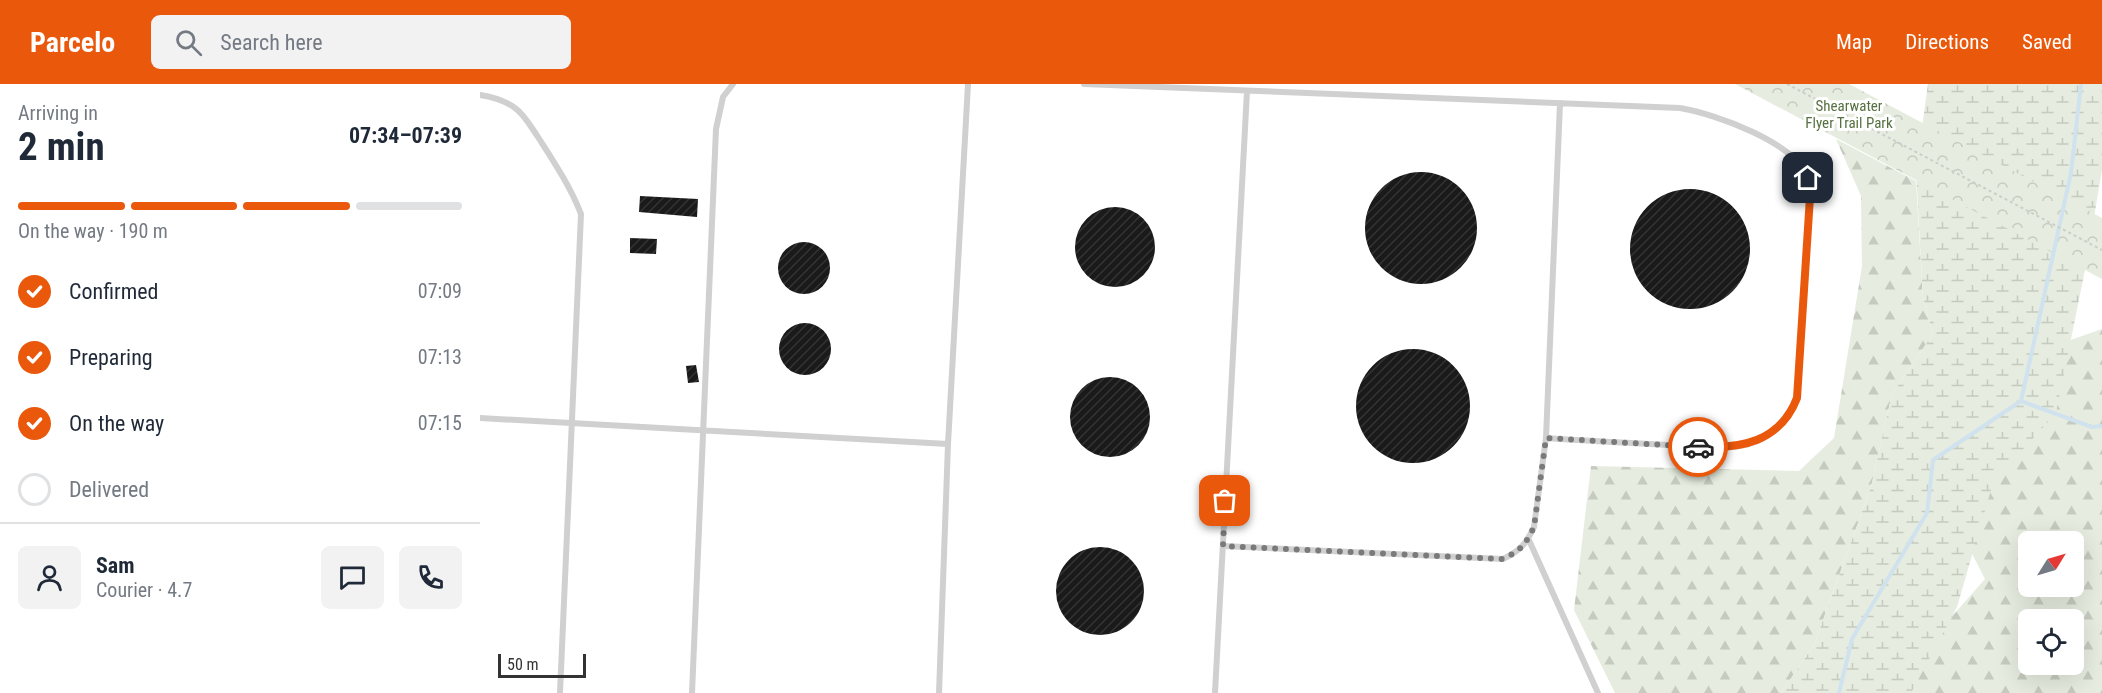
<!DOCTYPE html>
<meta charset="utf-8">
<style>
:root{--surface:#fff;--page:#f2f2f3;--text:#1f2937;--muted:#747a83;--line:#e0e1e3;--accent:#ea580c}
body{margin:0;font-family:"Roboto Condensed",sans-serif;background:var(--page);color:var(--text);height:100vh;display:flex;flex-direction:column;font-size:22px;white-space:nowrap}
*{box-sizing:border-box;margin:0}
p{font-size:20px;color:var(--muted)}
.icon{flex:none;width:33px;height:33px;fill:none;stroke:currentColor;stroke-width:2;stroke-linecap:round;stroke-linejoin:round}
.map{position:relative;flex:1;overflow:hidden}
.panel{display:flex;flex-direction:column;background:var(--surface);width:480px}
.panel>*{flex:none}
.needle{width:39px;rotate:53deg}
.fabs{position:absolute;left:1538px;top:447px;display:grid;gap:12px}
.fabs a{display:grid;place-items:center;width:66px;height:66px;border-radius:9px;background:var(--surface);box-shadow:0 6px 24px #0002;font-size:30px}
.scale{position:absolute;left:18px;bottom:15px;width:88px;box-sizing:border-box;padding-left:6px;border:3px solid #333;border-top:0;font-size:16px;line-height:21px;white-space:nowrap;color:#333;-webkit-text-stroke:4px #fff;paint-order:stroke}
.pin{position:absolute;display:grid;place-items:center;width:51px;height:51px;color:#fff;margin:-26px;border-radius:12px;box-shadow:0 3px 9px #0006}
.courier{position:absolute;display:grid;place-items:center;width:60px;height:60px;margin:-30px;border:4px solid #ea580c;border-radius:50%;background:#fff;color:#222;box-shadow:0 2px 8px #0007}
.overview em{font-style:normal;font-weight:700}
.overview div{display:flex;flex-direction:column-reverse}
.overview{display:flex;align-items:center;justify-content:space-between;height:102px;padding:0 18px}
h1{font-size:39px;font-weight:700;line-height:45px}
.bar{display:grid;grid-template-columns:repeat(4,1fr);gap:9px 6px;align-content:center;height:72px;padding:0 18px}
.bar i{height:8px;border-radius:4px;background:var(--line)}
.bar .current{background:var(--accent)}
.bar p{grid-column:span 4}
.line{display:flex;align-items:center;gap:15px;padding:0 18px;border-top:2px solid var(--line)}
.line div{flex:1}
.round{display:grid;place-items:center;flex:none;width:63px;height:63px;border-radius:9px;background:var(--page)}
ol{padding:0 18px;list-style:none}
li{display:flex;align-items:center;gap:18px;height:66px}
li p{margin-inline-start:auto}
li .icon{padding:6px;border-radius:50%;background:var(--accent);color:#fff;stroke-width:4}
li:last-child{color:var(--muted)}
li i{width:33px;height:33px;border:3px solid var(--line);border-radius:50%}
header{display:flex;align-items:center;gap:36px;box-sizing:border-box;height:84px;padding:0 30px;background:var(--accent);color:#fff}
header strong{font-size:28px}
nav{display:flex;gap:33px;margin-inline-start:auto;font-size:21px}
.search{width:420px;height:54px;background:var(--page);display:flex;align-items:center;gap:15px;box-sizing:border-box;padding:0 21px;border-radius:9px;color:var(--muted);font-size:22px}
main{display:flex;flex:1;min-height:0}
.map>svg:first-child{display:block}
.forest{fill:url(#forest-firs);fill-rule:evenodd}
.wetland{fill:url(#wetland-marsh)}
.park{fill:url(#park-crowns)}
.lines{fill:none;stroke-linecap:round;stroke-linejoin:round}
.stream{stroke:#cfe2ee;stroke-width:4}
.building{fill:url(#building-hatch)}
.path{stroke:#cdcdcd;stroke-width:2;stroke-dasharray:3 3;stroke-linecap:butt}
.service{stroke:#d0d0d0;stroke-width:6}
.done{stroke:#7a7a7a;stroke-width:6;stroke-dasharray:0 10.8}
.route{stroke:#ea580c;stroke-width:8}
.labels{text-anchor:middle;stroke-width:6;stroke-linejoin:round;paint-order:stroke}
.park-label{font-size:15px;fill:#56703f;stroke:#fff}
</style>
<header>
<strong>Parcelo</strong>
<div class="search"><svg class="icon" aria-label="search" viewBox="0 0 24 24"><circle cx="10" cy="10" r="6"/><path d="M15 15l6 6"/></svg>Search here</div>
<nav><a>Map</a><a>Directions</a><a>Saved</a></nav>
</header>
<main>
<section class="panel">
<div class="overview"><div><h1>2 min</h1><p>Arriving in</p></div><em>07:34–07:39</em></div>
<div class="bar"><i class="current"></i><i class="current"></i><i class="current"></i><i></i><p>On the way · 190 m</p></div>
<ol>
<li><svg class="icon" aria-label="check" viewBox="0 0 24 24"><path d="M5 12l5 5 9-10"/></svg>Confirmed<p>07:09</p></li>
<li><svg class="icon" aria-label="check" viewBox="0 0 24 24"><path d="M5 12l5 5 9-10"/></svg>Preparing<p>07:13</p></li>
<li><svg class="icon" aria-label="check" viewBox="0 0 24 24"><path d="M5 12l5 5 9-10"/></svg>On the way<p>07:15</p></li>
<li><i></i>Delivered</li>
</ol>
<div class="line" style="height:108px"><a class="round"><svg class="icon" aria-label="person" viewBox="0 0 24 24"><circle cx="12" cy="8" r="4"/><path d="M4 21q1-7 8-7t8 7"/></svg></a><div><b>Sam</b><p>Courier · 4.7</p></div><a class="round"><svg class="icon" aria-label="chat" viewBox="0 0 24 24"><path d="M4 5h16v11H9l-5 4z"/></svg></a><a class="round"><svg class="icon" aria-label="phone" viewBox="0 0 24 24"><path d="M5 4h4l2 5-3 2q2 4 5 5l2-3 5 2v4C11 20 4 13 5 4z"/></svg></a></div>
</section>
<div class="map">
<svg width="1622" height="609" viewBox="0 0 1622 609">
<defs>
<pattern id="forest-firs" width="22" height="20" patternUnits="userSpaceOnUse" patternTransform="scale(1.5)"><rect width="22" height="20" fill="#e6ecdf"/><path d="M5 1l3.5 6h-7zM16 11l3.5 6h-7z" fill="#c6cbc0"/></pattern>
<pattern id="wetland-marsh" width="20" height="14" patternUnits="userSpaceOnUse" patternTransform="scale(1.5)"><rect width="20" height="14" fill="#e6ecdf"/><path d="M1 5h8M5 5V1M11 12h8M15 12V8" fill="none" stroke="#c6cbc0"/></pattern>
<pattern id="park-crowns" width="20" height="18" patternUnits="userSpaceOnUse" patternTransform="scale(1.5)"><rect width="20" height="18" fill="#e6ecdf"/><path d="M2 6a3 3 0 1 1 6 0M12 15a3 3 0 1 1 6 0" fill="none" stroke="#c6cbc0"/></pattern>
<pattern id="building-hatch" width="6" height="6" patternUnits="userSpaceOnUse" patternTransform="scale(1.5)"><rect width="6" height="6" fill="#1a1a1a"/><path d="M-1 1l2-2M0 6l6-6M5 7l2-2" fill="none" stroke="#333"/></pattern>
</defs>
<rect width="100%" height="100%" fill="#fff"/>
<path class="forest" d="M 1356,55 L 1436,97 L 1443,214 L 1453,250 L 1412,310 L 1391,403 L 1334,561 L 1301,609 L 1135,609 L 1094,526 L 1111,382 L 1319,387 L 1354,354 L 1382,182 L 1381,112 Z
M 1622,245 L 1622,609 L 1394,609 L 1475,529 L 1505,495 L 1484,454 L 1516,282 ZM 1548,458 L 1593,458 L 1593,502 L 1548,502 ZM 1548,536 L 1593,536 L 1593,580 L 1548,580 Z"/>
<path class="wetland" d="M 1448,0 L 1622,0 L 1622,86 L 1606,181 L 1576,329 L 1513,399 L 1477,523 L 1431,609 L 1301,609 L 1334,561 L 1391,403 L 1412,310 L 1453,250 L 1443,214 L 1436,87 Z"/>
<path class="park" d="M 1255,0 L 1369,0 L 1622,134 L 1622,195 Z"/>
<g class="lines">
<path class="stream" d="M 1541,317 L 1612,343 L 1622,342
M 1359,609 L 1372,555 L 1447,429 L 1453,376 L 1541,317 L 1591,89 L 1601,0"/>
</g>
<path class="building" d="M885 144a56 56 0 1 1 112 0a56 56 0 1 1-112 0Z
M1150 165a60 60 0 1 1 120 0a60 60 0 1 1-120 0Z
M 160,112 L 218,115 L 217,133 L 159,128 Z
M595 163a40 40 0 1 1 80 0a40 40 0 1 1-80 0Z
M 150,154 L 177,155 L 176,170 L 150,169 Z
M298 184a26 26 0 1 1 52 0a26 26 0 1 1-52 0Z
M299 265a26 26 0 1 1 52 0a26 26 0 1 1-52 0Z
M876 322a57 57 0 1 1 114 0a57 57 0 1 1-114 0Z
M 216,281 L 219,298 L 208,299 L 206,282 Z
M590 333a40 40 0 1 1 80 0a40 40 0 1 1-80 0Z
M576 507a44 44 0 1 1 88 0a44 44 0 1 1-88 0Z"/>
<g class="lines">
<path class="path" d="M 1307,0 L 1622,166"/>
<path class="service" d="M 604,0 L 1200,24 C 1235,30 1315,58 1328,94 C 1329,100 1329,107 1330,113 L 1317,314 C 1309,336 1292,353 1269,360 C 1244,367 1215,362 1190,361 C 1149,359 1107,357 1066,354
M 0,11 C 13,13 24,16 35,24 C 44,30 51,43 58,53 C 74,78 90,102 101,130 L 80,609
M 0,334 L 468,360
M 1048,454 L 1118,609
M 743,462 L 1023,475 C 1040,467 1046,460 1054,443 L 1066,354 L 1080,19
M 212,609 L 236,45 L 243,13 L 253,0
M 459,609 L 468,360 L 488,0
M 735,609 L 767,7"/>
</g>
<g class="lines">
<path class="done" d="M 745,417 L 743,462 L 1023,475 C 1040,467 1046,460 1054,443 L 1066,354 L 1218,363"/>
<path class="route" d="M 1218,363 C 1261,365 1300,358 1317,314 L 1330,113 L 1328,94"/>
</g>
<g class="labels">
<g class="park-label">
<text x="1369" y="27">Shearwater<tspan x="1369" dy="17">Flyer Trail Park</tspan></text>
</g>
</g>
</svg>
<div class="fabs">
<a><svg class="needle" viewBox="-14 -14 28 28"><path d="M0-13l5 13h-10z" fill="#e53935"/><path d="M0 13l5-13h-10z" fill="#747a83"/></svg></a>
<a><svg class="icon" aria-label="locate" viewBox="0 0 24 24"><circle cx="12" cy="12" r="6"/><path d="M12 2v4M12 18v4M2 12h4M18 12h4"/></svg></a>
</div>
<div class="scale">50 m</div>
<div class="pin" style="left:745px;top:417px;background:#ea580c"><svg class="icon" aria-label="bag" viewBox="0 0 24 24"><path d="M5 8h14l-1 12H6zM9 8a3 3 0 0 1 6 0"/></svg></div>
<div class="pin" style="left:1328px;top:94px;background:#1f2937"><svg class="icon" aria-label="home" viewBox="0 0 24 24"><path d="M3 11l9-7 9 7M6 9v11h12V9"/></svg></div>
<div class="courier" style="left:1218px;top:363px"><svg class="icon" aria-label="car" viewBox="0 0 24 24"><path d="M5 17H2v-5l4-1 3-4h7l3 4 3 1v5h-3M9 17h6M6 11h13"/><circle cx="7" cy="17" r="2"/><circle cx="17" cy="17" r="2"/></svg></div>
</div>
</main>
